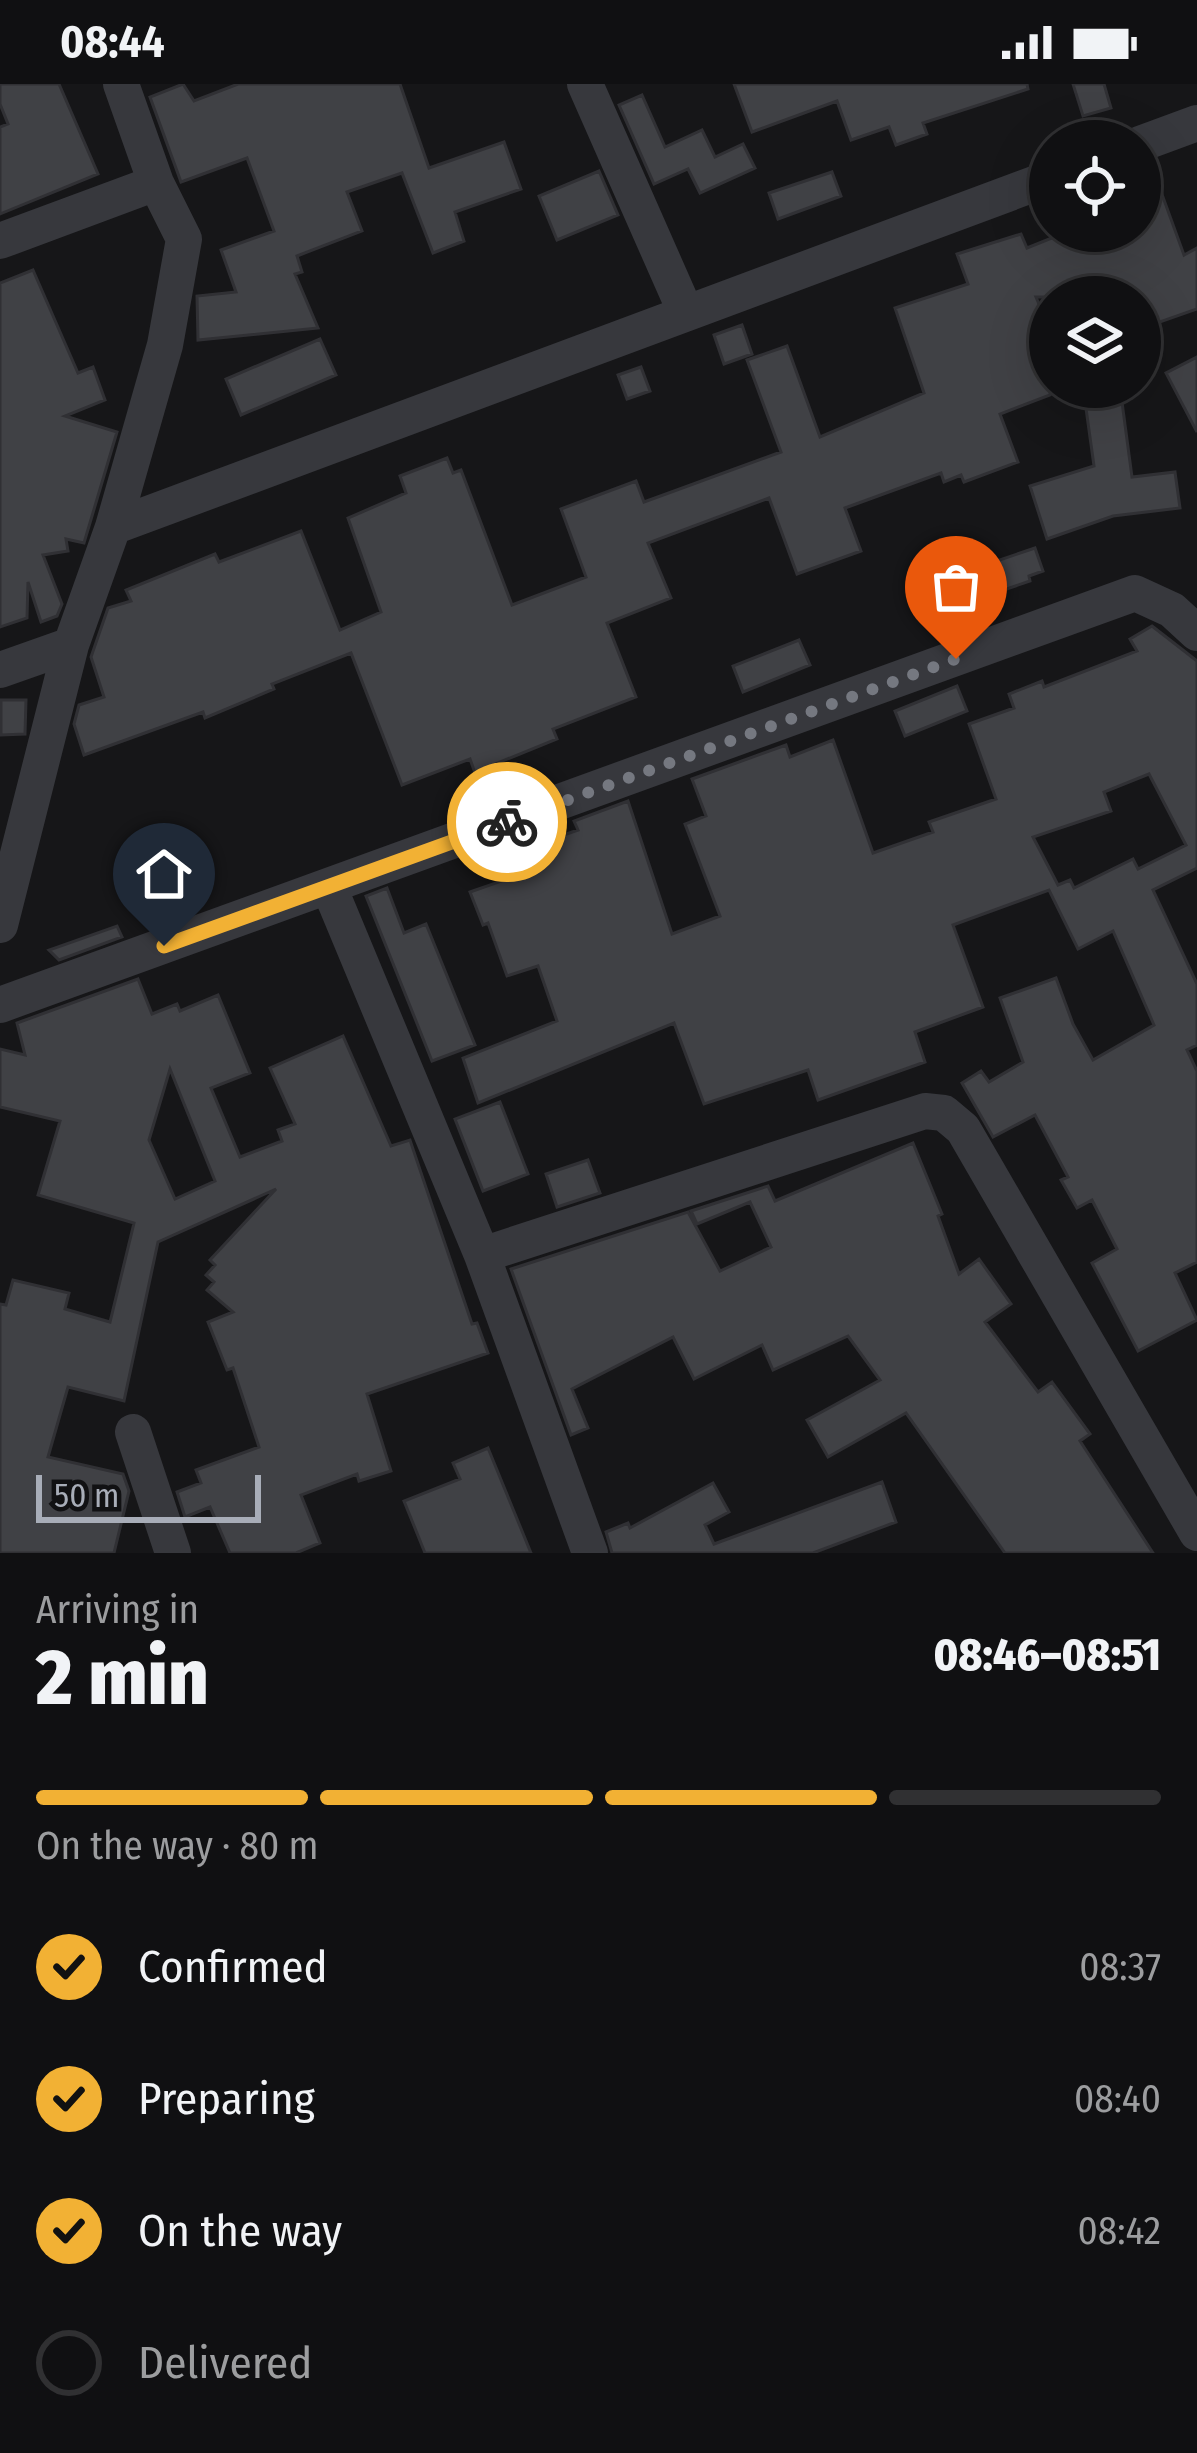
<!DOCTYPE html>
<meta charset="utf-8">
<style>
:root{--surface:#101012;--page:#1e1e20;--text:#f1f3f6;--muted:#9c9d9f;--line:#303032;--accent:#f2b134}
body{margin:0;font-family:"Fira Sans Condensed",sans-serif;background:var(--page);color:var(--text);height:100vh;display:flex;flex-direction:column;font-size:45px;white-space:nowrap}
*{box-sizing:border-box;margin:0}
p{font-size:39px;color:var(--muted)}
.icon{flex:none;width:66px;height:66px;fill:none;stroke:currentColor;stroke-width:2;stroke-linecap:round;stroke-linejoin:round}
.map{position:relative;height:1469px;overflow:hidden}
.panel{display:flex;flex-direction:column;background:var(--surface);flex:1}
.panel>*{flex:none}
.buttons{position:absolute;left:1029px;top:36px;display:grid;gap:24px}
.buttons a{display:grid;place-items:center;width:132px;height:132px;border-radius:50%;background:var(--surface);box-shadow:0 12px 48px #0002,0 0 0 3px var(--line);font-size:60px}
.scale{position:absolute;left:36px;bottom:30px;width:225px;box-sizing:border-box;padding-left:12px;border:6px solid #a8adb8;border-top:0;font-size:33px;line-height:42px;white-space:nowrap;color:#a8adb8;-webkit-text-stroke:9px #111113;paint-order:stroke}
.pin{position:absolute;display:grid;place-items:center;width:102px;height:102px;color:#fff;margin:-123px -51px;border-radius:50% 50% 50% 0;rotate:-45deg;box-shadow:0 0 12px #0007}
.pin .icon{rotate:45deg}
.courier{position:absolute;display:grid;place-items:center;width:120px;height:120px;margin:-60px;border:9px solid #f2b134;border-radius:50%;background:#fff;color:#222;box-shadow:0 3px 15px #0007}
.summary em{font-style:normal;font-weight:800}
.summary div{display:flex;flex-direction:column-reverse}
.summary{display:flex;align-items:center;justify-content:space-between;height:204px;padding:0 36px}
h1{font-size:78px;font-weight:800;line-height:90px}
.bar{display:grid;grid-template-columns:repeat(4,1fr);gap:18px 12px;align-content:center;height:144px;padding:0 36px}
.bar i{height:15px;border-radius:9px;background:var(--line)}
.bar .active{background:var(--accent)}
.bar p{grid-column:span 4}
ol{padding:0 36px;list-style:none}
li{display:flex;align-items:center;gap:36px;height:132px}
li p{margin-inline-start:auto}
li .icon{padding:12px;border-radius:50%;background:var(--accent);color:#111;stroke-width:4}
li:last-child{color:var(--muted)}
li i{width:66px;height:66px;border:6px solid var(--line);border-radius:50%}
.status{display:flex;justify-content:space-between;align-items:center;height:84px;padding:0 60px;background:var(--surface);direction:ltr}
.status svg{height:33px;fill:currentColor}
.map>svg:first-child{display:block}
.building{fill:#404145;stroke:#303034;stroke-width:3;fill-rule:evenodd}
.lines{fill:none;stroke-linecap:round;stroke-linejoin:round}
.street{stroke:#37383d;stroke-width:36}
.done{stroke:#757880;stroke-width:12;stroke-dasharray:0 21.6}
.route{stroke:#f2b134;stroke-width:15}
</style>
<div class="status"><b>08:44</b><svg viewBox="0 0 49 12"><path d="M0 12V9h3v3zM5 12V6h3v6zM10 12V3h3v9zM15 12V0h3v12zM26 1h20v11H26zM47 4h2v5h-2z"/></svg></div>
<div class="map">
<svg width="1197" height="1469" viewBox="0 0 1197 1469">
<rect width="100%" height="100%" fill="#161618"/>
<path class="building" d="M 0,0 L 59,0 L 98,90 L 0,130 L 0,43 L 8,40 L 0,20 Z
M 183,0 L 194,17 L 238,0 L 400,0 L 429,84 L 504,58 L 521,105 L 455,128 L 464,157 L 433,169 L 402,89 L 347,108 L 362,147 L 297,172 L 302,188 L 295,190 L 318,244 L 198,256 L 197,212 L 236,208 L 221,166 L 274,147 L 247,74 L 181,98 L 150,13 Z
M 734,0 L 1027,0 L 1028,5 L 923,39 L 927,50 L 896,61 L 889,43 L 851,56 L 837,17 L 752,48 Z
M 1073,0 L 1104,0 L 1111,24 L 1083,32 Z
M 642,11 L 665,63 L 702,46 L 715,73 L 743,60 L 755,84 L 700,109 L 688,85 L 654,100 L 619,21 Z
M 1151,80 L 1184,171 L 1197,164 L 1197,225 L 1140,245 L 1140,213 L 1036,213 L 1050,246 L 1050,311 L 1000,330 L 1018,378 L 964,398 L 961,391 L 944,398 L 941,389 L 845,424 L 861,467 L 797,490 L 769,414 L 648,459 L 671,514 L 607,539 L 636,613 L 553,645 L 557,655 L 495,680 L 501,695 L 480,703 L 470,675 L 402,701 L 351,569 L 272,600 L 274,605 L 205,634 L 203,628 L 84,671 L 74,640 L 79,621 L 104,613 L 91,573 L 108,524 L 131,517 L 126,506 L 215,470 L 219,478 L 301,447 L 340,546 L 381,528 L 348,434 L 406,409 L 400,392 L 447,374 L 453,389 L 461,386 L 512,521 L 586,493 L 561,425 L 636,397 L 644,418 L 781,368 L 747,276 L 787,262 L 820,353 L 924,309 L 895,224 L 968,200 L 957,170 L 1021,150 L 1027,164 L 1069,147 L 1140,147 L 1140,82 Z
M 599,87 L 618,131 L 557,156 L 539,112 Z
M 832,88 L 841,112 L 778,135 L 769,109 Z
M 33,186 L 78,289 L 93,283 L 105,316 L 65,332 L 117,348 L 84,459 L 66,455 L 68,467 L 43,471 L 62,520 L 57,532 L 41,538 L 28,498 L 27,534 L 0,543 L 0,199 Z
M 742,241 L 752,270 L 724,280 L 714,251 Z
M 320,255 L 336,291 L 241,331 L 226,295 Z
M 1197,273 L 1197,348 L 1166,289 Z
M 641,283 L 650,307 L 627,315 L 618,291 Z
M 1083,303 L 1120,303 L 1132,393 L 1175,388 L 1180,424 L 1113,432 L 1047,455 L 1030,402 L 1094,382 Z
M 1035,464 L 1043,487 L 1029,492 L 1030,497 L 992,510 L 982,482 Z
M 1152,542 L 1197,577 L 1197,784 L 1153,806 L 1197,900 L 1197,961 L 1187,966 L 1197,987 L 1197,1178 L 1175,1189 L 1197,1236 L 1138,1267 L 1092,1179 L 1117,1165 L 1092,1116 L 1077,1124 L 1061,1096 L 1068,1093 L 1035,1031 L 993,1053 L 962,999 L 981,987 L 989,998 L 1023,978 L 1000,914 L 1056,894 L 1073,940 L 1093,976 L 1154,941 L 1113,847 L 1078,865 L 1049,806 L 953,841 L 983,923 L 915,948 L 925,978 L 818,1016 L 808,986 L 704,1020 L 674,939 L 478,1019 L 463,974 L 557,937 L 538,882 L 507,892 L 488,839 L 483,841 L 470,808 L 527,788 L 520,766 L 578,746 L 574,737 L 628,717 L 672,850 L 720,832 L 685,740 L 706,732 L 692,695 L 786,661 L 790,673 L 833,656 L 873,769 L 933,748 L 929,738 L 996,715 L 969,640 L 1014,624 L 1009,610 L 1042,597 L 1044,603 L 1137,567 L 1130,555 ZM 1149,690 L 1186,761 L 1138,785 L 1133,775 L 1074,804 L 1070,796 L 1058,801 L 1033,753 L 1111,727 L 1104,708 Z
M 799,556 L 810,581 L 743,608 L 733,582 Z
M 957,602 L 967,627 L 905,652 L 895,627 Z
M 1,616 L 26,616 L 25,650 L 1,651 Z
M 387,804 L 404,849 L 426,840 L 475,961 L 432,977 L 366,812 Z
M 117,842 L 122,853 L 59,876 L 49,866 Z
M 138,895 L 152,930 L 177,920 L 180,927 L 218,911 L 250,989 L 211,1004 L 240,1073 L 282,1057 L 278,1046 L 295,1040 L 270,984 L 343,952 L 391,1062 L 410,1056 L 472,1240 L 477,1239 L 488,1269 L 367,1310 L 391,1387 L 359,1397 L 357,1390 L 301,1411 L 320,1459 L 296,1469 L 230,1469 L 210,1423 L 185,1433 L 177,1408 L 201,1399 L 196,1386 L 259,1363 L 233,1284 L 227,1286 L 208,1238 L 233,1228 L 207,1206 L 214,1198 L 206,1191 L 215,1181 L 210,1176 L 276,1105 L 158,1158 L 124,1317 L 68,1303 L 48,1373 L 123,1390 L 129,1407 L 114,1469 L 0,1469 L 0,1220 L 6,1221 L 13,1196 L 69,1209 L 65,1225 L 110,1238 L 134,1139 L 38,1111 L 60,1037 L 0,1023 L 0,965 L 25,971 L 17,939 ZM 170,985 L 215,1097 L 175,1115 L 149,1056 Z
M 500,1018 L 528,1090 L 483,1107 L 455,1035 Z
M 913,1059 L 942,1130 L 938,1132 L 959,1190 L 979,1175 L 1011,1220 L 985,1238 L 1038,1308 L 1052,1298 L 1090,1350 L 1080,1357 L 1153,1469 L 1005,1469 L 906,1329 L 828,1373 L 807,1336 L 880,1296 L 848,1252 L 773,1286 L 762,1261 L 694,1295 L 673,1253 L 572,1305 L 588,1344 L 571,1351 L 511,1185 L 688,1128 L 720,1187 L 771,1163 L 750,1118 L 697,1140 L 691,1127 L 768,1102 L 775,1117 Z
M 588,1076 L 600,1109 L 557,1123 L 546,1090 Z
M 488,1364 L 531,1469 L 425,1469 L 404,1417 L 460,1395 L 453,1379 Z
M 882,1398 L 896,1438 L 813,1469 L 612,1469 L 606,1448 L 628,1439 L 630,1444 L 713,1399 L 729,1428 L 705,1441 L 714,1460 Z"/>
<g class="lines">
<path class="street" d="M 585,0 L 686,229
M 1140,60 L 1197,39
M 0,157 L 156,99
M 113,443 L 1050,94
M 0,586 L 71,561
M 329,803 L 482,1171 L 590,1469
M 0,841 L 71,561 L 113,443 L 165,261 L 184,155 L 156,99 L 121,0
M 0,921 L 1135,509 L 1172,526 L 1197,549
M 482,1171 L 925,1027 L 944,1029 L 963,1045 L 1197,1449
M 133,1348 L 173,1469"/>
</g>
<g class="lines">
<path class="done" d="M 507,738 L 956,575"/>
<path class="route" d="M 164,862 L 507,738"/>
</g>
</svg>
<div class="buttons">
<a><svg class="icon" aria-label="locate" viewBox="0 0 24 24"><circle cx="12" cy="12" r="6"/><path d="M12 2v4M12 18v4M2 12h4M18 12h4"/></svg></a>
<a><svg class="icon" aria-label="layers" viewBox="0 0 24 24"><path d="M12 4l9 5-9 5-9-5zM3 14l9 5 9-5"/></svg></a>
</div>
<div class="scale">50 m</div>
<div class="pin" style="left:956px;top:575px;background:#ea580c"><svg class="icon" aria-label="bag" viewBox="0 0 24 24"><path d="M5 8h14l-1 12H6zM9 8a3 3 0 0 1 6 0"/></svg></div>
<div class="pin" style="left:164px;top:862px;background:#1f2937"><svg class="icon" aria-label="home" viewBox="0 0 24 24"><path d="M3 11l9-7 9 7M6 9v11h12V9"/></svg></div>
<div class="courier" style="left:507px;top:738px"><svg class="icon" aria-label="bike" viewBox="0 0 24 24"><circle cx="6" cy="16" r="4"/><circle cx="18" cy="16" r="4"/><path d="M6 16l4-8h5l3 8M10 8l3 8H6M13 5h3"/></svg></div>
</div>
<section class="panel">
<div class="summary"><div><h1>2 min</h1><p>Arriving in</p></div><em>08:46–08:51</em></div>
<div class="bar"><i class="active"></i><i class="active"></i><i class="active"></i><i></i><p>On the way · 80 m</p></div>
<ol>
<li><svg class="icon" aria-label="check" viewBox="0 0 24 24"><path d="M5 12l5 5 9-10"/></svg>Confirmed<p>08:37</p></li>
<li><svg class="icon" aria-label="check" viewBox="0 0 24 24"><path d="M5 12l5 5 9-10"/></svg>Preparing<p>08:40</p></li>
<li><svg class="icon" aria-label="check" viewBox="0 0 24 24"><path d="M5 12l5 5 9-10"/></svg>On the way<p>08:42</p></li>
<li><i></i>Delivered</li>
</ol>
</section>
